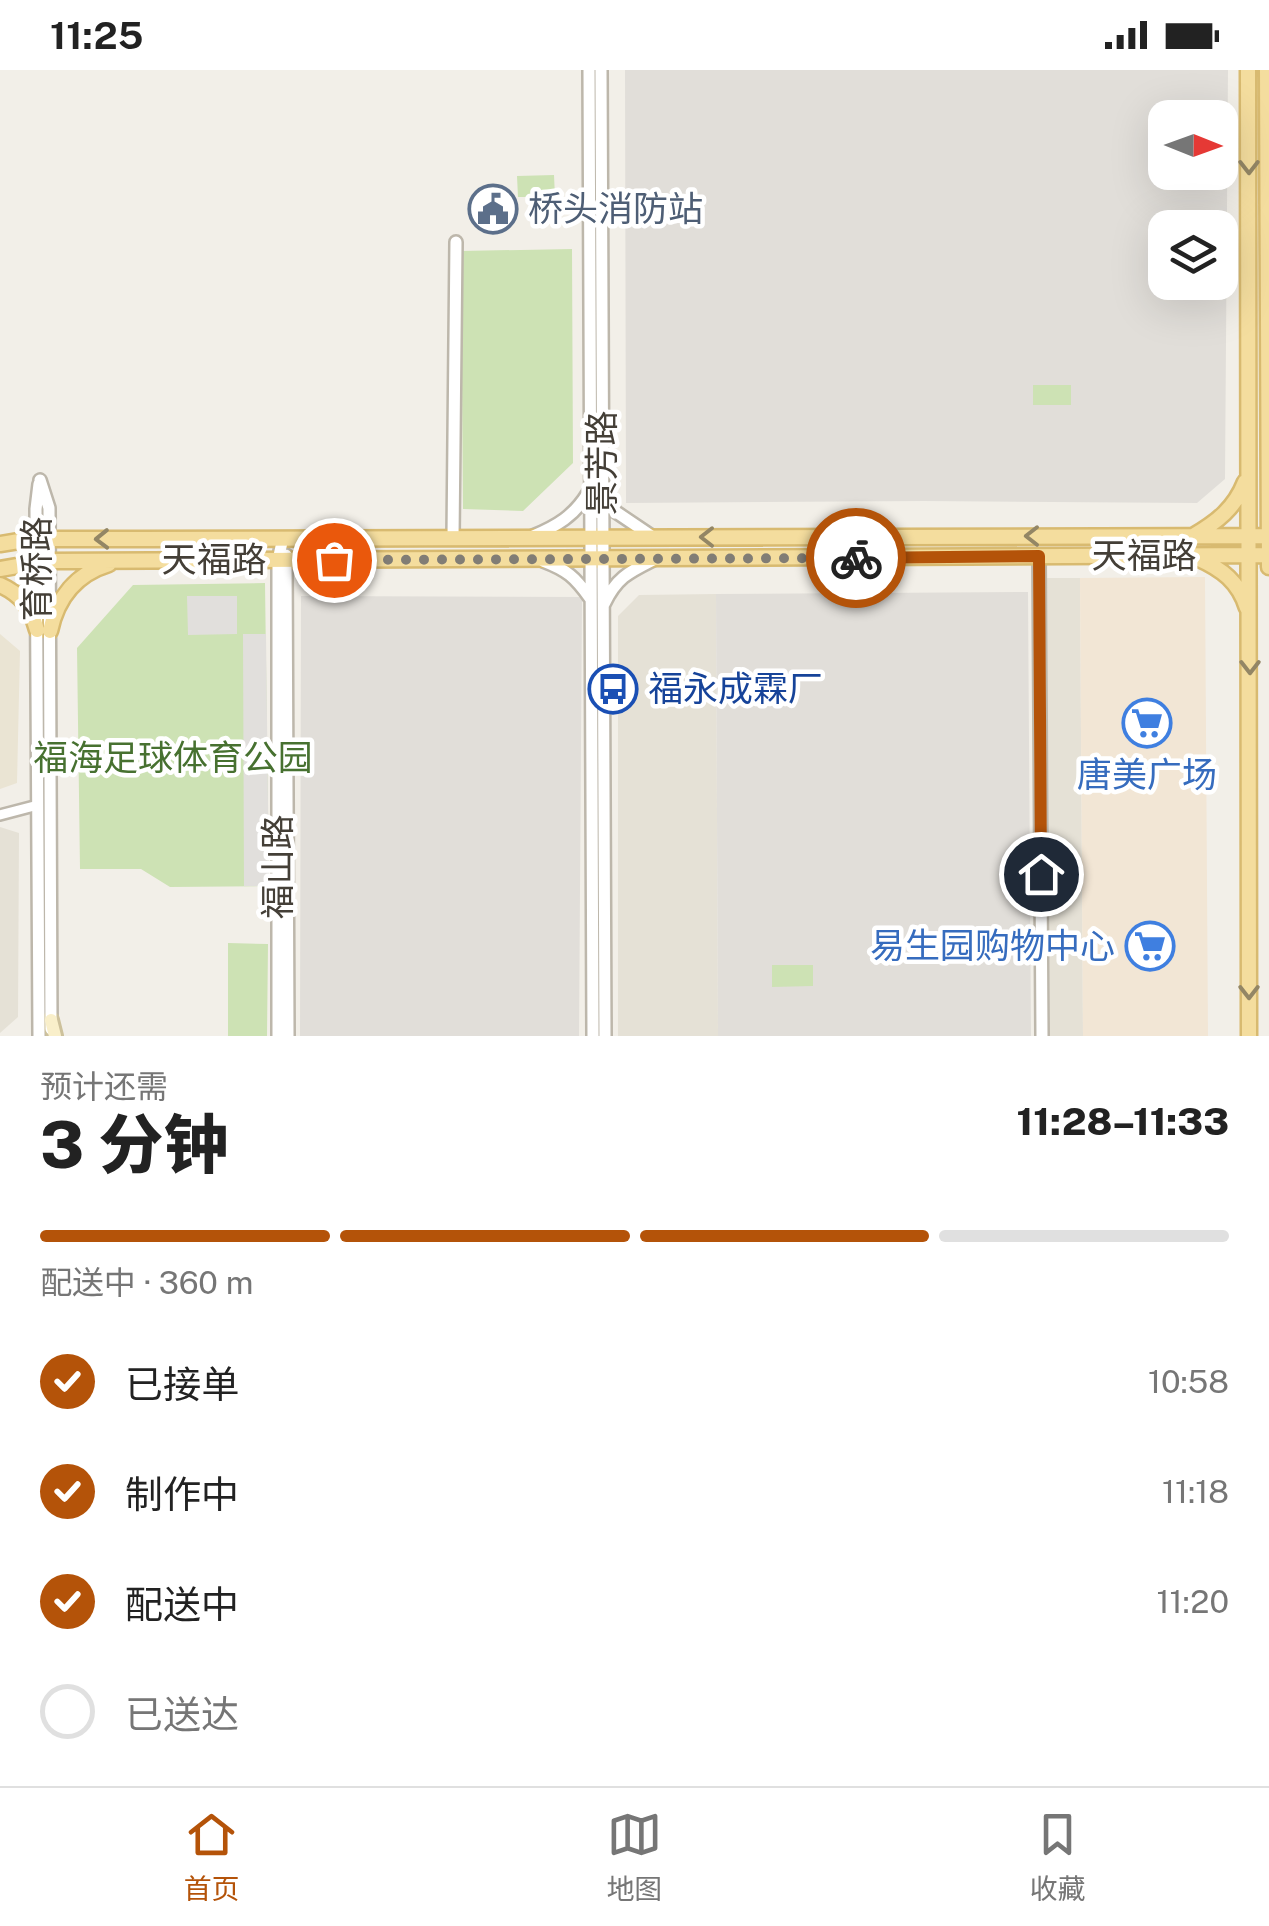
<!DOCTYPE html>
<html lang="zh">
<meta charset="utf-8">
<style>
:root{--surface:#fff;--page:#f2f2f2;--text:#222;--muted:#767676;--line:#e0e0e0;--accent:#b45309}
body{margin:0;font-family:"Public Sans","Noto Sans SC",sans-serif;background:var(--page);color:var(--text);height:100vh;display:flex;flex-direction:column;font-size:38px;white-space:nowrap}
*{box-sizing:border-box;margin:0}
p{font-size:32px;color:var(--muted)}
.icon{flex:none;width:55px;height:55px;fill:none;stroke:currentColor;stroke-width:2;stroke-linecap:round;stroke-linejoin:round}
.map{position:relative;height:966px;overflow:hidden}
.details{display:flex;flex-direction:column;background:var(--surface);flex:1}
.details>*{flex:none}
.needle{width:65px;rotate:91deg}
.fabs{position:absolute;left:1148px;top:30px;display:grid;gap:20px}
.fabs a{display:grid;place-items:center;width:90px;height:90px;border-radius:20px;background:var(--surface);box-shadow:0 10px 40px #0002;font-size:50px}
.pin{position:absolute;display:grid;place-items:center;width:85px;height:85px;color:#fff;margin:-42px;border:5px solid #fff;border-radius:50%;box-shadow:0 2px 10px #0007}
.courier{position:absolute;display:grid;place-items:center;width:100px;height:100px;margin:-50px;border:8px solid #b45309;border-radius:50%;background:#fff;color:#222;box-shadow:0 2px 12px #0007}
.summary em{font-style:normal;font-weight:800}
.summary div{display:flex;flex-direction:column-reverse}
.summary{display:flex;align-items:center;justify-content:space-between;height:170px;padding:0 40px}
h1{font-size:65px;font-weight:800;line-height:75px}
.bar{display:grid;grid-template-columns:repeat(4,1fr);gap:15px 10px;align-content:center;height:120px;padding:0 40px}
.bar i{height:12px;border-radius:8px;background:var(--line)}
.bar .on{background:var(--accent)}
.bar p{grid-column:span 4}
ol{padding:0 40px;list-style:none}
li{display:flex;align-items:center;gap:30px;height:110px}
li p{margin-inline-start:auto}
li .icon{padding:10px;border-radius:50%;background:var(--accent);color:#fff;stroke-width:4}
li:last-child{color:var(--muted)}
li i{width:55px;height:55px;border:5px solid var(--line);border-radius:50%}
.status{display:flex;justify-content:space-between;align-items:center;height:70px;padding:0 50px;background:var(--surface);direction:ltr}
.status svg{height:28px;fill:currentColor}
.dock{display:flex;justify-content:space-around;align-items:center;height:140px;border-top:2px solid var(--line);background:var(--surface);font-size:28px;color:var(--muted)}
.dock a{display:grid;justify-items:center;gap:5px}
.dock .on{color:var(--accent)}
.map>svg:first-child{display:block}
.residential{fill:#e5e1d6}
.commercial{fill:#f2e6d5}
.industrial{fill:#e1ded9;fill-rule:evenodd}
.education{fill:#eae4d3}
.green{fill:#cde2b4}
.parking{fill:#e1dfdc}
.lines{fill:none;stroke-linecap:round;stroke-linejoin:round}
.minor-casing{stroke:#bdb7ab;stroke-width:14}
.tertiary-casing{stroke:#bdb7ab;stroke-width:16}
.secondary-casing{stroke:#cdc19b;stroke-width:18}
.primary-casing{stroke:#d8ba70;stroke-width:19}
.minor{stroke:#fff;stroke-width:9}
.tertiary{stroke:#fff;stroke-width:11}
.secondary{stroke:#f9efca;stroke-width:12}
.primary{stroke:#f4dd9e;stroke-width:14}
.oneway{stroke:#938665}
.done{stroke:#817d75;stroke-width:10;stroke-dasharray:0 18}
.route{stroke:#b45309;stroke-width:12}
.labels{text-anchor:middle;stroke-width:9;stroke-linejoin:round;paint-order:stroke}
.service-label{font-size:35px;fill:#4e5e75;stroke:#fff;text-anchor:start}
.street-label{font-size:35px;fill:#443f37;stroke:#fff}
.transit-label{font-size:35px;fill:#164399;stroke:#fff;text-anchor:start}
.park-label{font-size:35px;fill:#477130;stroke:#fff}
.shop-label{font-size:35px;fill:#366cbe;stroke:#fff}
</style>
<div class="status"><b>11:25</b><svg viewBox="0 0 49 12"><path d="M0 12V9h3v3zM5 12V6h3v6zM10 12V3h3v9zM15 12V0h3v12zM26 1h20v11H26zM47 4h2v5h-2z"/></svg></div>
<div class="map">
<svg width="1269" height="966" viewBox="0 0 1269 966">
<rect width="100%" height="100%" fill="#f2efe8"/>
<path class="residential" d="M 1047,508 L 1080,508 L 1083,966 L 1050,966 Z
M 716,524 L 718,966 L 618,966 L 618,546 L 639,525 Z
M 0,757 L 19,763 L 18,947 L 0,963 Z"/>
<path class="commercial" d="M 1205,507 L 1208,966 L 1083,966 L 1080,508 Z"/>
<path class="industrial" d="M 625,0 L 1228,0 L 1225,409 L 1197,433 L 924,431 L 626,433 ZM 1165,48 L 1220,48 L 1220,102 L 1165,102 ZM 1165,158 L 1220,158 L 1220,212 L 1165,212 Z
M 1028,522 L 1031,966 L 718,966 L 716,524 Z
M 301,526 L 582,527 L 579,966 L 300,966 Z"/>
<path class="education" d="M 0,564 L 20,581 L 17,713 L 0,719 Z"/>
<path class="green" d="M 554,105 L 555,127 L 518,127 L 517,106 Z
M 572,179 L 573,393 L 523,441 L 463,439 L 461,181 Z
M 1033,315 L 1071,315 L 1071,335 L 1033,335 Z
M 265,513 L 269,816 L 170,817 L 141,799 L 80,799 L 77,578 L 133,515 Z
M 228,873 L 268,874 L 267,966 L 228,966 Z
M 772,895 L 813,895 L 813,916 L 772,917 Z"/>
<path class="parking" d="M 187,526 L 237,526 L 237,564 L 188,565 Z
M 243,564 L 266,564 L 269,816 L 244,816 Z"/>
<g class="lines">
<g class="minor-casing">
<path id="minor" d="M 0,745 L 38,735"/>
</g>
<g class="tertiary-casing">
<path id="tertiary" d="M 589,0 L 593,966
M 601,0 L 605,966
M 40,410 L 49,438 L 51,959
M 602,420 L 616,442 L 653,467
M 533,466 C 557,456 574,446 588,423
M 453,467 L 456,172
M 286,485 L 288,966
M 1039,486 L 1042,966
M 543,491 C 567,500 575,507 590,528
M 604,534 C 617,507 629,502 655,489
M 39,966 L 36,439 L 39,414
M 278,966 L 278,490 L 283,468"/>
</g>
<g class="secondary-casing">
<path id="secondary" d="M 51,950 L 55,966"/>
</g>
<g class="primary-casing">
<path id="primary" d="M 1248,0 L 1249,966
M 1267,0 L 1269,497
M 1193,466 C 1217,452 1235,438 1245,412
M 0,474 L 31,469 L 139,469 L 1269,466
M 1197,488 C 1222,499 1239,512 1247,538
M 0,499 L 46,491 L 1269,485
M 0,515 C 21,524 31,538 37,560
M 50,561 C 57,528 76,504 109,494"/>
</g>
<use href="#minor" class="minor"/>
<use href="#tertiary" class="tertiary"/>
<use href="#secondary" class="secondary"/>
<use href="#primary" class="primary"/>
</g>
<defs><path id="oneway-chevron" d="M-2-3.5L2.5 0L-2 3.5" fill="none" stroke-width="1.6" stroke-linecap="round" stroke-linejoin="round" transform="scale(2.5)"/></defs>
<g class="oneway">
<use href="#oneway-chevron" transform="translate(1249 97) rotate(90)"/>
<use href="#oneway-chevron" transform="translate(1032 466) rotate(180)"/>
<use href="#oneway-chevron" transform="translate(707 467) rotate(180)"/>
<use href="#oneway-chevron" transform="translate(102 469) rotate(179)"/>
<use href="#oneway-chevron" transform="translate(1250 597) rotate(90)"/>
<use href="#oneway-chevron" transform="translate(1249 922) rotate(90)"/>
</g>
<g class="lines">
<path class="done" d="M 334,490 L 856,488"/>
<path class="route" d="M 856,488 L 1039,486 L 1041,804"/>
</g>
<defs>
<g id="civic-ring" transform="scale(2.5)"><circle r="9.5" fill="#fff" stroke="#5c6f8a" stroke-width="1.5"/><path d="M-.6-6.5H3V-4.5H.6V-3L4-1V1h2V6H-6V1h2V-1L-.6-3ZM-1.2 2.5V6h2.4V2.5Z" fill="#5c6f8a"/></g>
<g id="bus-ring" transform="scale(2.5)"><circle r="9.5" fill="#fff" stroke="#1a4fb4" stroke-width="1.5"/><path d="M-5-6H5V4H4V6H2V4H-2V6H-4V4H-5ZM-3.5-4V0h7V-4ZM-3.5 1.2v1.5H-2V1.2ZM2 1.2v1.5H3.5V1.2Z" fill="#1a4fb4"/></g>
<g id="supermarket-ring" transform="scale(2.5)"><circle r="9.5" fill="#fff" stroke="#3f7fe0" stroke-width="1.5"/><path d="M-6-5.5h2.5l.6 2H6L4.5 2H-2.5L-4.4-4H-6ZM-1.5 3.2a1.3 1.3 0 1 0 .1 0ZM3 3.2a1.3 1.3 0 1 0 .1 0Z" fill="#3f7fe0"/></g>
</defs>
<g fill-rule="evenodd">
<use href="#civic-ring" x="493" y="139"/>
<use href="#bus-ring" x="613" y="619"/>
<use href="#supermarket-ring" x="1147" y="653"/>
<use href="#supermarket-ring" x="1150" y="876"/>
</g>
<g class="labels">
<g class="service-label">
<text x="528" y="151">桥头消防站</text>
</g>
<g class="street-label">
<text transform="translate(602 393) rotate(-90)" y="12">景芳路</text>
<text x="1144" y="498">天福路</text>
<text x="214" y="502">天福路</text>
<text transform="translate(37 499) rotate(-90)" y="12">育桥路</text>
<text transform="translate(278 797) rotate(-90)" y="12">福山路</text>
</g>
<g class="transit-label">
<text x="648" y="631">福永成霖厂</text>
</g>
<g class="park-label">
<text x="173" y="700">福海足球体育公园</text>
</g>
<g class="shop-label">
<text x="1147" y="717">唐美广场</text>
<text x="1115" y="888" text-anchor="end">易生园购物中心</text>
</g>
</g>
</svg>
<div class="fabs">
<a><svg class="needle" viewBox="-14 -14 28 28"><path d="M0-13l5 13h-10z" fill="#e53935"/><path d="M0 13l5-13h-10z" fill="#767676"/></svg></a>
<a><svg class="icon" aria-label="layers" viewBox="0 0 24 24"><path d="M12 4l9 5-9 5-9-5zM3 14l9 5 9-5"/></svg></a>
</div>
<div class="pin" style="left:334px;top:490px;background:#ea580c"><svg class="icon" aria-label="bag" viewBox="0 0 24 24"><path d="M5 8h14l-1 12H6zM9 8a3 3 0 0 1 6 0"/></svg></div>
<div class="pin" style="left:1041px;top:804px;background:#1f2937"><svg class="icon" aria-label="home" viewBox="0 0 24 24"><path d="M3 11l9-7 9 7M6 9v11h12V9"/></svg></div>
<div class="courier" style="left:856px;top:488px"><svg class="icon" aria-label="bike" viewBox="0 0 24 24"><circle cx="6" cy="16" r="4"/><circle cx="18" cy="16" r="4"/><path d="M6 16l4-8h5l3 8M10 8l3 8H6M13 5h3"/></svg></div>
</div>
<section class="details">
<div class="summary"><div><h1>3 分钟</h1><p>预计还需</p></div><em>11:28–11:33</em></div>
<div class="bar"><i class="on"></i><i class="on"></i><i class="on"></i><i></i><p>配送中 · 360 m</p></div>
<ol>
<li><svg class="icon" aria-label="check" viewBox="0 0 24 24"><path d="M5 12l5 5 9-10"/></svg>已接单<p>10:58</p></li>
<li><svg class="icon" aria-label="check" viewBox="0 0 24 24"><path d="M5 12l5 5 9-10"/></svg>制作中<p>11:18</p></li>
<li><svg class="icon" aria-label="check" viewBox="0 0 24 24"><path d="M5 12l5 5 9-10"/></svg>配送中<p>11:20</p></li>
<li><i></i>已送达</li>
</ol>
</section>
<nav class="dock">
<a class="on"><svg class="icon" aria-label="home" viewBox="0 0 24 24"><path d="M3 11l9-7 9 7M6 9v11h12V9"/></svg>首页</a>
<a><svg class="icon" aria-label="map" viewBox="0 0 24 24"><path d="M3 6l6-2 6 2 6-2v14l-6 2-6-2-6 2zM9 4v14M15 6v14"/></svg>地图</a>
<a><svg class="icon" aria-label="saved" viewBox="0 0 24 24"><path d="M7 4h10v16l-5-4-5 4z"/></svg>收藏</a>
</nav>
